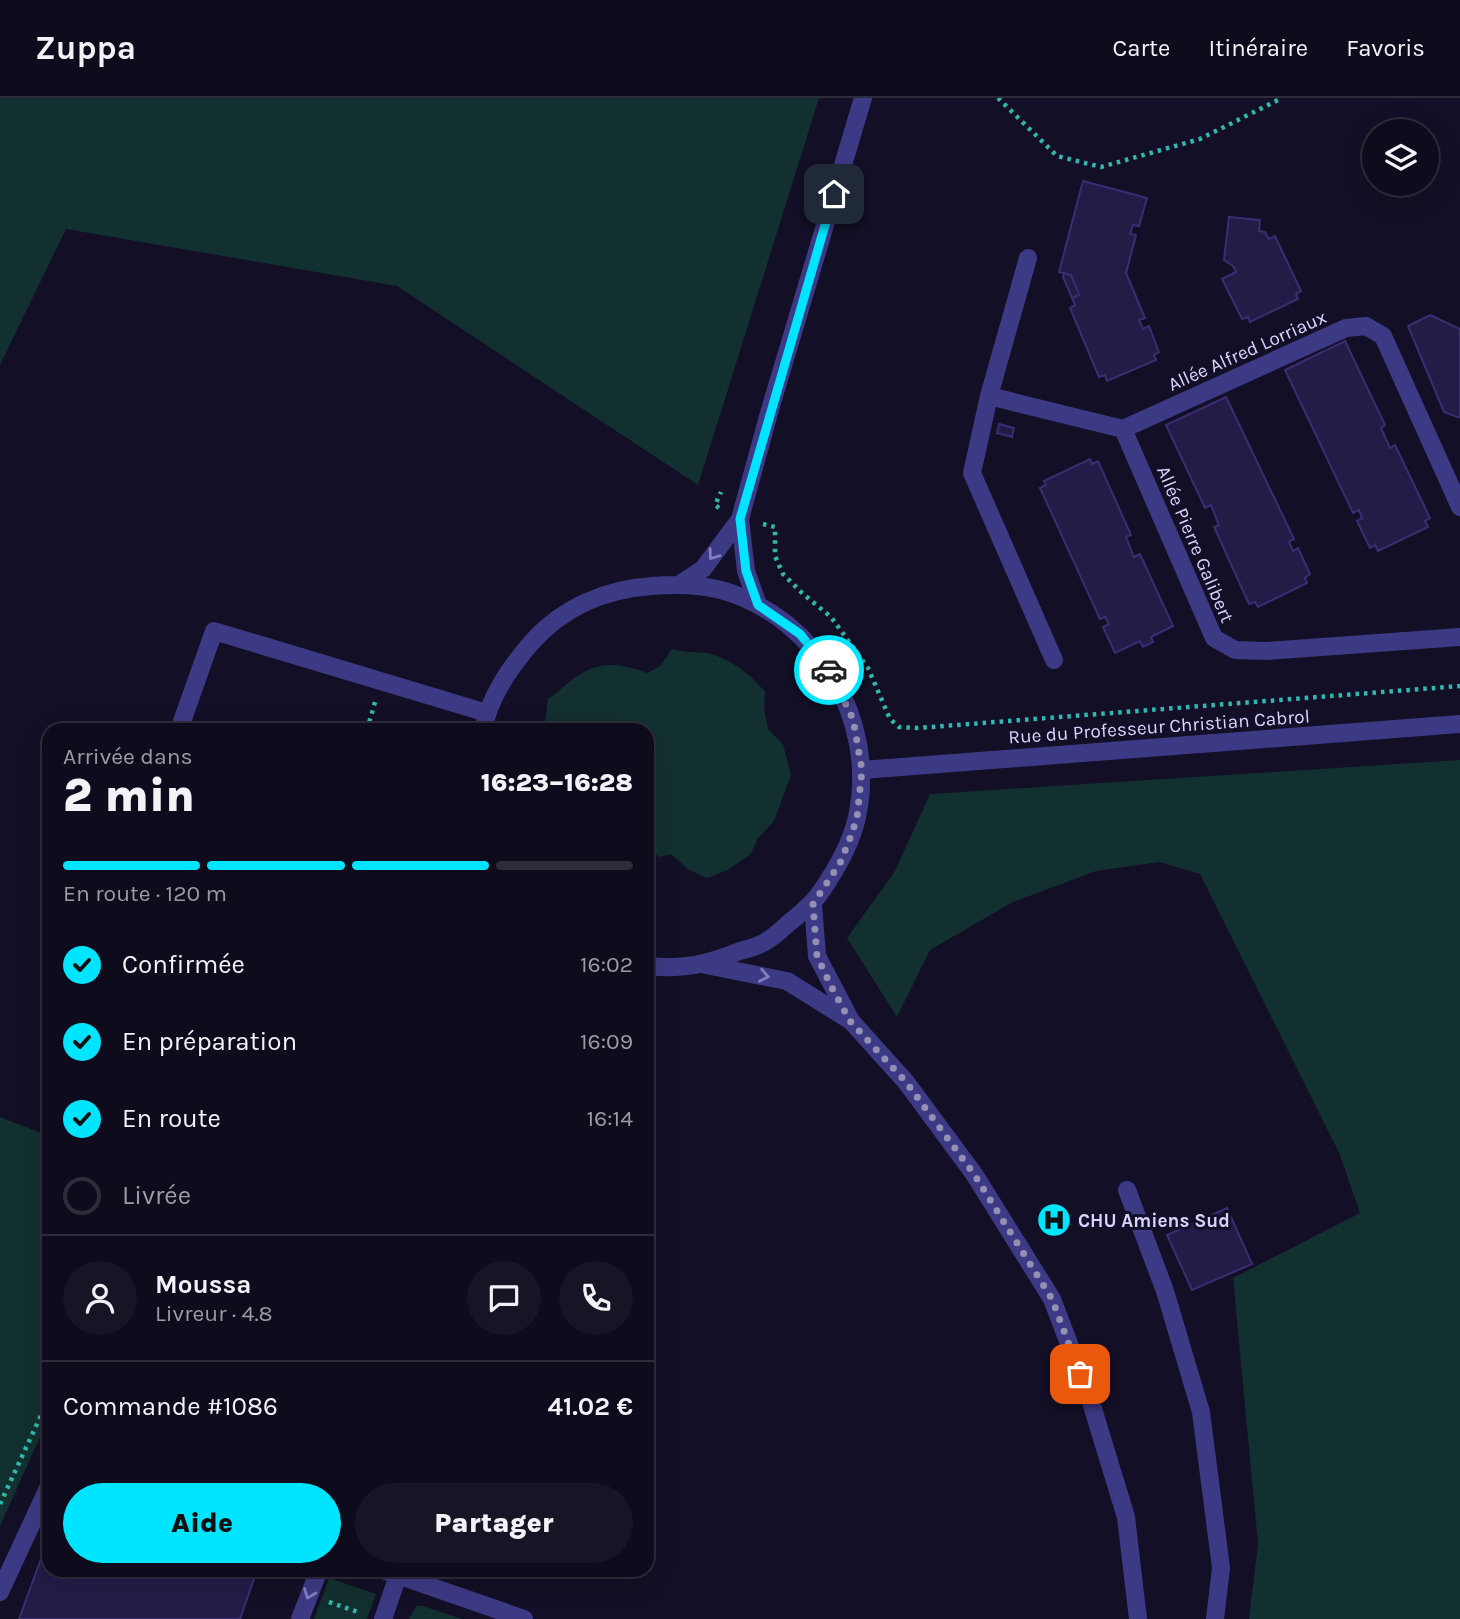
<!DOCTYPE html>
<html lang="fr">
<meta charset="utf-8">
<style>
:root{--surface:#0e0b1c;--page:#171425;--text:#f1f3f6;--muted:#9b9ba3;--line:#2e2b3b;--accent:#00e5ff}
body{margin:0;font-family:Karla,sans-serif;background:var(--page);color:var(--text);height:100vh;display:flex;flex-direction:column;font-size:26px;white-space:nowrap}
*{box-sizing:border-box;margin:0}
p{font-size:23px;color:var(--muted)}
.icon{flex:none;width:38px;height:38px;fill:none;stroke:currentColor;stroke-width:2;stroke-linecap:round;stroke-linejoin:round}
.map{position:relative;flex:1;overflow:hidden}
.sheet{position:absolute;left:42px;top:625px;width:612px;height:854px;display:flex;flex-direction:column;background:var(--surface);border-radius:21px;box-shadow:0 7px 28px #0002,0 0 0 2px var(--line)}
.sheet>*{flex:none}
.tools{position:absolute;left:1362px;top:21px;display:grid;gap:14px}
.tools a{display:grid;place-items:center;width:77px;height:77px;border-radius:50%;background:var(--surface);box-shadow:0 7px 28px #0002,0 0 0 2px var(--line);font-size:35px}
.pin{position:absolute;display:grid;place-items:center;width:60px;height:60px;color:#fff;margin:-30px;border-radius:14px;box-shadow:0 4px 10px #0006}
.courier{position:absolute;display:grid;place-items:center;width:70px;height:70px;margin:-35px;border:5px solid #00e5ff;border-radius:50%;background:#fff;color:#222;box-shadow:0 2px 9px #0007}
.headline em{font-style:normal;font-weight:800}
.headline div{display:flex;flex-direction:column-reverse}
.headline{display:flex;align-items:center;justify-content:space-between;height:119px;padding:0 21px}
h1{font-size:46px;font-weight:800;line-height:52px}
.bar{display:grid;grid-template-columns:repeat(4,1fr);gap:10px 7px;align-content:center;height:84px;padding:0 21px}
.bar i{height:9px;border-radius:5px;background:var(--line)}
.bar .on{background:var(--accent)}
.bar p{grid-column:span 4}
.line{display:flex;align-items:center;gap:18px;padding:0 21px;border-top:2px solid var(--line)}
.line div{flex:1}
.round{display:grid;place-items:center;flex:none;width:74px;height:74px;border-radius:37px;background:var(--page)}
ol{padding:0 21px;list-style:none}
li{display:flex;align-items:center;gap:21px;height:77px}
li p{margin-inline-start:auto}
li .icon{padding:7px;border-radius:50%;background:var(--accent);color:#111;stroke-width:4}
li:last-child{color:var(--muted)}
li i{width:38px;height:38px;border:4px solid var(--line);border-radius:50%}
.cta{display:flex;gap:14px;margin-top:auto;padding:14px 21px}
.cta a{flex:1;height:80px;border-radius:42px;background:var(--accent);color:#111;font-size:28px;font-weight:800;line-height:80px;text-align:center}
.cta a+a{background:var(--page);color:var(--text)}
header{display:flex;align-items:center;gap:42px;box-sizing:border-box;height:98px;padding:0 35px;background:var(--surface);border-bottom:2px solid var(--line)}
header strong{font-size:33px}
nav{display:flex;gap:38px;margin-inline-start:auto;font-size:24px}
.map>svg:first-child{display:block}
.green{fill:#12302f}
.building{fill:#241b47;stroke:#3b2d73;stroke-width:2}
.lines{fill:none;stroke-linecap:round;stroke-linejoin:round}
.path{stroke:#2fb8b0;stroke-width:4.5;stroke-dasharray:3.5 5;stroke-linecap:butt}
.minor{stroke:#3d3a85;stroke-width:18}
.oneway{stroke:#837fbc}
.done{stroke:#948fb3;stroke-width:7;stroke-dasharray:0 12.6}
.route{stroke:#00e5ff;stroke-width:9}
.labels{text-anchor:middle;stroke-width:6;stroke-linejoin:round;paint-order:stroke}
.street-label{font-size:19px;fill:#d9d4ff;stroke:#130f26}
.poi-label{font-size:19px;font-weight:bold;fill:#d9d4ff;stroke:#130f26;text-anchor:start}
</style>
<header>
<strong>Zuppa</strong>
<nav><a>Carte</a><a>Itinéraire</a><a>Favoris</a></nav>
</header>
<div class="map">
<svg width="1460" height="1521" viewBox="0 0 1460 1521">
<rect width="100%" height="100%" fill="#130f26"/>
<path class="green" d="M 0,0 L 819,0 L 698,387 L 397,188 L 66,131 L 0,267 Z
M 672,551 C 685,555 698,553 711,556 C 731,562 752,577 765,594 L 764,610 L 768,631 L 783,646 L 791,677 L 774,723 L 758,740 L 751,756 L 728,772 L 707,780 L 689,772 L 671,756 L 660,759 L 648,752 L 648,632 L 544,632 L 548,601 C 559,594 568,583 579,577 C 602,562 623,566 647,575 L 660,568 Z
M 1460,662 L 1460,1521 L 1249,1521 L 1258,1446 L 1233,1180 L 1360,1115 L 1340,1057 L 1200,776 L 1159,764 L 1096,773 L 1013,804 L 930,852 L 897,919 L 847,840 L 895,773 L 930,696 Z
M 0,1019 L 49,1038 L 49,1319 L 0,1428 Z
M 329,1480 L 376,1496 L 367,1521 L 314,1521 Z
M 416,1508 L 423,1508 L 462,1521 L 409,1521 Z"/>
<path class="building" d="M 1083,83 L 1147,100 L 1139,128 L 1133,127 L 1130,136 L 1136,137 L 1126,175 L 1145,220 L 1139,222 L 1143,231 L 1149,228 L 1159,254 L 1154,257 L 1156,262 L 1107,283 L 1105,277 L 1099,279 L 1070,210 L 1075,207 L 1072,200 L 1079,197 L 1071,177 L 1059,174 Z
M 1229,119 L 1260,122 L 1259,133 L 1265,134 L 1269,141 L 1275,138 L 1301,193 L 1296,196 L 1298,201 L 1250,224 L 1248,219 L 1242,221 L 1222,181 L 1236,174 L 1233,168 L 1224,162 Z
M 1064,175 L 1071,177 L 1079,197 L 1072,200 L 1063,179 Z
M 1430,217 L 1460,231 L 1460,320 L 1444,314 L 1408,228 Z
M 1345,243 L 1385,327 L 1381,330 L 1390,350 L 1395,347 L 1430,420 L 1425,423 L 1428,429 L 1378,453 L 1375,447 L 1370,450 L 1357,423 L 1362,420 L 1359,412 L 1353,415 L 1285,272 Z
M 1226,299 L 1294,441 L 1289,444 L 1293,453 L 1298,450 L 1310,476 L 1305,480 L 1307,485 L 1258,509 L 1255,504 L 1249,506 L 1214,429 L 1219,427 L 1211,407 L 1205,410 L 1166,327 Z
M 999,326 L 1014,330 L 1012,339 L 997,335 Z
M 1090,361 L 1092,366 L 1098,363 L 1131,437 L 1126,439 L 1134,459 L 1140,456 L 1173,528 L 1151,539 L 1153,544 L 1143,549 L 1140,543 L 1115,555 L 1103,529 L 1109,526 L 1105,519 L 1100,521 L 1040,390 L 1046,387 L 1044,383 Z
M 1227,1110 L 1252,1166 L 1192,1192 L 1167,1137 Z
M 49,1439 L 49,1472 L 257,1472 L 240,1521 L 19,1521 Z"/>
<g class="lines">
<path class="path" d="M 998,0 L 1057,58 L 1101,69 L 1200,41 L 1282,0
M 719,410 L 715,407 L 721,394
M 763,426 L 775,429 L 775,458 L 783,476 L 802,495 L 831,519 L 868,570 L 890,621 L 899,629 L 918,630 L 1460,588
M 367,632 L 375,604
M 0,1406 L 49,1300
M 329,1504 L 361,1515"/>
<path class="minor" d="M 1028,160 L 989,298 L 972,375 L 1054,562
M 989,298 L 1123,331 L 1346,230 L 1366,228 L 1383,238 L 1460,409
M 1123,331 L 1214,540 L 1235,552 L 1267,553 L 1460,539
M 740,421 L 746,473 L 758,507
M 680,486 L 703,471 L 740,421 L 771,308 L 863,0
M 179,632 L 214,533 L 487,615
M 483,632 C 490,598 509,571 531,545 C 563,509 606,491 652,488 C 675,486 698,486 721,492 C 817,519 878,622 857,719 C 851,747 836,772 820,795 C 812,807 801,815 790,824 C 782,831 774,839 765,844 C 758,848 748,851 740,853 C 707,866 684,872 648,868
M 862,672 L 1460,626
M 813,806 L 817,858 L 851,923 L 906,984 L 974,1076 L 1052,1201 L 1090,1301 L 1126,1419 L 1138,1521
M 706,867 L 787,883 L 851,923
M 1127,1092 L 1165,1193 L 1201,1314 L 1221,1470 L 1215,1521
M 383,1472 L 524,1521
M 0,1494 L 49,1388
M 300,1521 L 319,1472
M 383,1521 L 400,1472"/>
</g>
<defs><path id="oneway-chevron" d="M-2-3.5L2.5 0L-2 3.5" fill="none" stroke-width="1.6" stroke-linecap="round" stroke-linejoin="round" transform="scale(1.75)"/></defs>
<g class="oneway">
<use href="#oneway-chevron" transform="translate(713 457) rotate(126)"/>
<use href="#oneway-chevron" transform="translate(764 878) rotate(11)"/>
<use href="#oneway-chevron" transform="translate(309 1496) rotate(111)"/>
</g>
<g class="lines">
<path class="done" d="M 829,572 L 853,621 L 862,672 L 857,720 L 849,743 L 840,765 L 813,806 L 817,858 L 831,888 L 850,923 L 906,984 L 974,1076 L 1052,1201 L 1080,1276"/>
<path class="route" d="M 829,572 L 800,536 L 758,507 L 746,473 L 740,421 L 834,96"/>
</g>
<defs>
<g id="hospital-disc" transform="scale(1.75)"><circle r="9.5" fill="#00e5ff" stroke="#130f26"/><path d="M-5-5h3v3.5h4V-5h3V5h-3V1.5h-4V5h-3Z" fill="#111"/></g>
</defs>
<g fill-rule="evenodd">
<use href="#hospital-disc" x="1054" y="1122"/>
</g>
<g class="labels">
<g class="street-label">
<text transform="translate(1247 252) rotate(-24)" y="7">Allée Alfred Lorriaux</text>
<text transform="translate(1196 446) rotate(67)" y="7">Allée Pierre Galibert</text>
<text transform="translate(1159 628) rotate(-4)" y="7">Rue du Professeur Christian Cabrol</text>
</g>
<g class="poi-label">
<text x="1078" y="1129">CHU Amiens Sud</text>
</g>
</g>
</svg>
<div class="tools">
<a><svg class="icon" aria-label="layers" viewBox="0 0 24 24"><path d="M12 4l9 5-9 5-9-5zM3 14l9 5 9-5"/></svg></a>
</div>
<div class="pin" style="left:1080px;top:1276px;background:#ea580c"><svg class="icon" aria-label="bag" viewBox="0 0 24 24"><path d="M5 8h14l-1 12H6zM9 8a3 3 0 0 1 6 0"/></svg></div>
<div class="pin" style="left:834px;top:96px;background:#1f2937"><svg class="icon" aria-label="home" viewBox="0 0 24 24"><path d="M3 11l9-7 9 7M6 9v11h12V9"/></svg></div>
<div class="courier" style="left:829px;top:572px"><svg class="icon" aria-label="car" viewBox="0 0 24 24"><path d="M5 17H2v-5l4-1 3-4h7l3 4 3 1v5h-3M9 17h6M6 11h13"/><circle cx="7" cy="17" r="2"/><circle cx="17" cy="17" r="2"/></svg></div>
<section class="sheet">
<div class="headline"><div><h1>2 min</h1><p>Arrivée dans</p></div><em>16:23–16:28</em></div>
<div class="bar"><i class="on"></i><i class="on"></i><i class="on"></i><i></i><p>En route · 120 m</p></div>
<ol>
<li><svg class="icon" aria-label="check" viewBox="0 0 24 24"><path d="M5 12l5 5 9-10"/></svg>Confirmée<p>16:02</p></li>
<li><svg class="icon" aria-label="check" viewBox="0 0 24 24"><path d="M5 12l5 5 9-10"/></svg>En préparation<p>16:09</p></li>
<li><svg class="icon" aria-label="check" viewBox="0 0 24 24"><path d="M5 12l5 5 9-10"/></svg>En route<p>16:14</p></li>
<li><i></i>Livrée</li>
</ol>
<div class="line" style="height:126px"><a class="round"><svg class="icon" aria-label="person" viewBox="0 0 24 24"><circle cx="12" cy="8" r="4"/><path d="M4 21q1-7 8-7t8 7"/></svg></a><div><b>Moussa</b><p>Livreur · 4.8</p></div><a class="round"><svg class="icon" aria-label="chat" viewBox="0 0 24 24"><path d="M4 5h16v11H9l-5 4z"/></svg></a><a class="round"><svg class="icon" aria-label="phone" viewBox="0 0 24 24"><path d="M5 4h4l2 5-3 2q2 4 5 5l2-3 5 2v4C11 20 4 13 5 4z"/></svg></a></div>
<div class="line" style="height:91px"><div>Commande #1086</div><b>41.02 €</b></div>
<div class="cta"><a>Aide</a><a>Partager</a></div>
</section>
</div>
